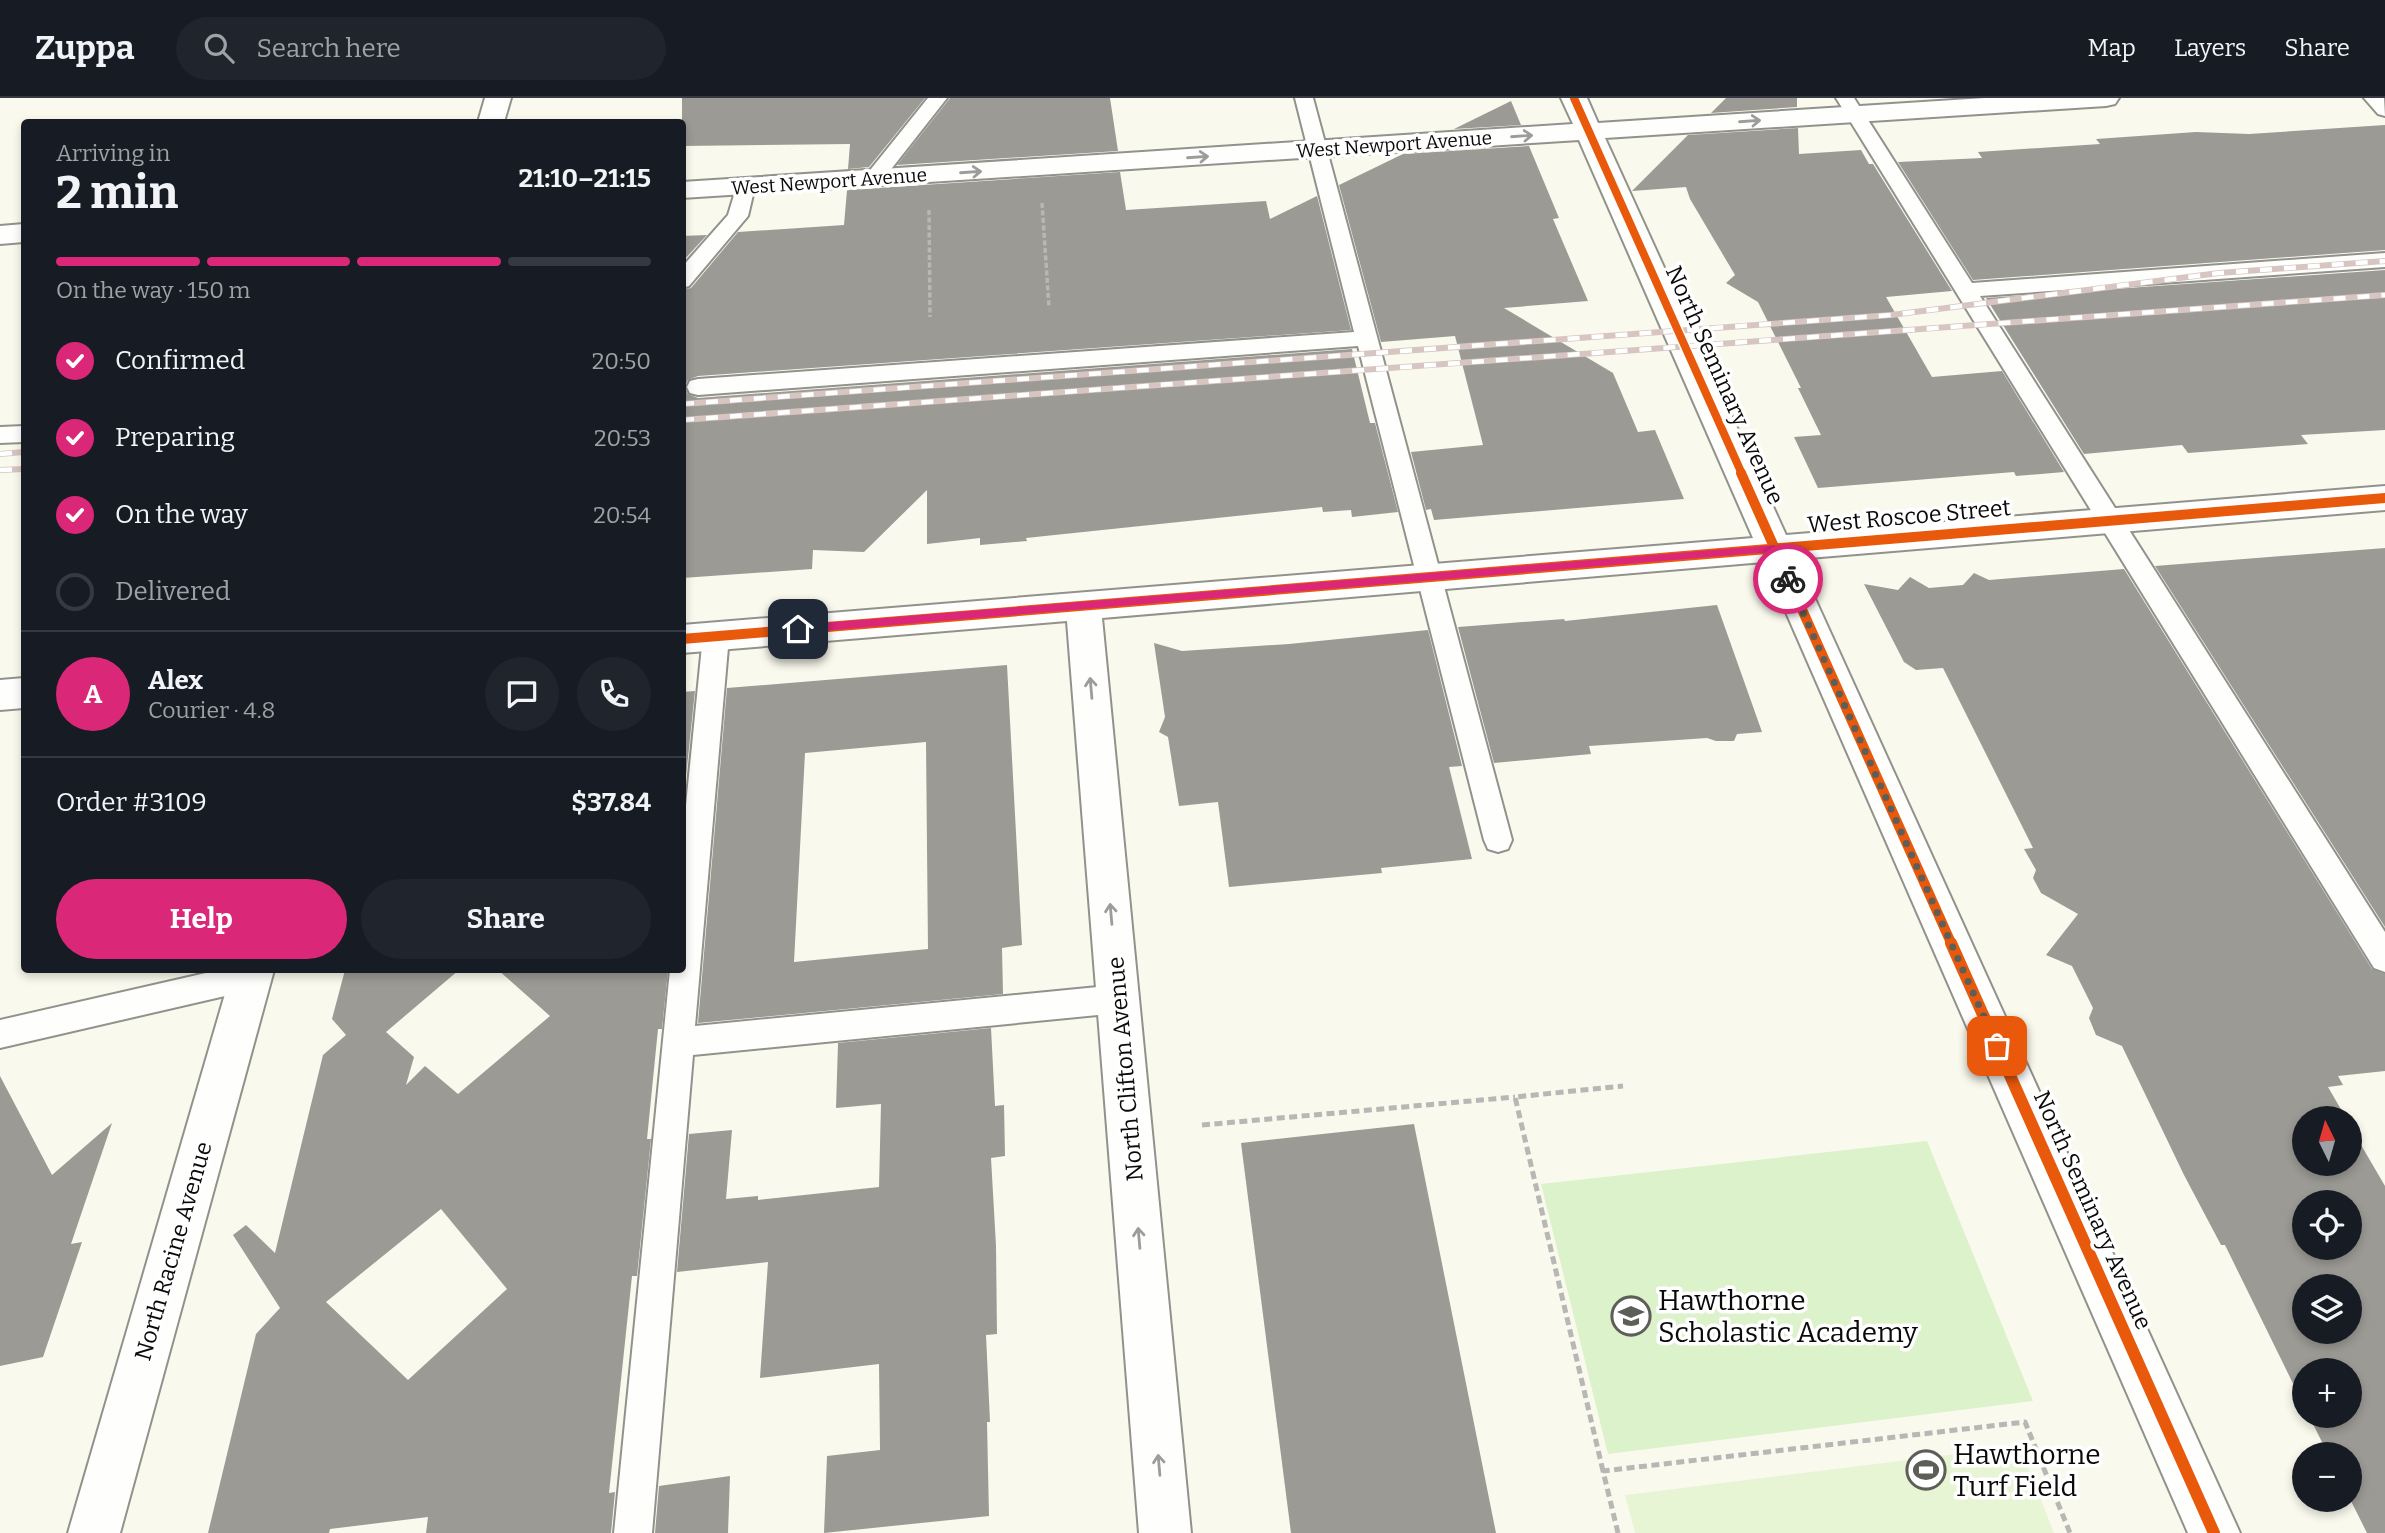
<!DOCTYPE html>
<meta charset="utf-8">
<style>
:root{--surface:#171b24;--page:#20242c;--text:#f1f3f6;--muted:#9ea1a6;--line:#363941;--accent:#db2777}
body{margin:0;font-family:Bitter,serif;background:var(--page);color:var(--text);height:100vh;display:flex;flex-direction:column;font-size:26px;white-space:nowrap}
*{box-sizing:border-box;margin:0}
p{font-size:23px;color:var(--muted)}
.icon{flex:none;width:38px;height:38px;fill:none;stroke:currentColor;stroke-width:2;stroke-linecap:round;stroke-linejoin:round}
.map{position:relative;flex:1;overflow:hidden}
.details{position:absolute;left:21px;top:21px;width:665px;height:854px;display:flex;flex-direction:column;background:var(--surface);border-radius:7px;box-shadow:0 4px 10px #0003}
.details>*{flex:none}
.needle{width:46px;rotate:355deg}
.buttons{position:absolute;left:2292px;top:1008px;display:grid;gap:14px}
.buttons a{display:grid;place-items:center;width:70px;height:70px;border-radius:50%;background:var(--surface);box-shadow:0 4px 10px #0003;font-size:35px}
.pin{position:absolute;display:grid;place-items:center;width:60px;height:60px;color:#fff;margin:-30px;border-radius:14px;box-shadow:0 4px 10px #0006}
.courier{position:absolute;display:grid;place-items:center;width:70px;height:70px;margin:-35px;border:5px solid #db2777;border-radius:50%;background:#fff;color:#222;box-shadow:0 2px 9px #0007}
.head em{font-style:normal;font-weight:700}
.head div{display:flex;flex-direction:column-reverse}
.head{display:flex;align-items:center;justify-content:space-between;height:119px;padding:0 35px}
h1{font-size:46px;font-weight:700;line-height:52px}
.bar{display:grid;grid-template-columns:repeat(4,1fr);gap:10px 7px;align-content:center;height:84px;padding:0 35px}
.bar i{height:9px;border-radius:5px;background:var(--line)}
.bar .on{background:var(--accent)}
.bar p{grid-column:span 4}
.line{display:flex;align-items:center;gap:18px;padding:0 35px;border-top:2px solid var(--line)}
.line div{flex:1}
.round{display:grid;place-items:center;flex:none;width:74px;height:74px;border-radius:37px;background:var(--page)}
ol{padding:0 35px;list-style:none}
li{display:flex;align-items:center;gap:21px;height:77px}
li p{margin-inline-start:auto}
li .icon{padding:7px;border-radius:50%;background:var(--accent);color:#fff;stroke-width:4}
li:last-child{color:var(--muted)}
li i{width:38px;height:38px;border:4px solid var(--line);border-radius:50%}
.action{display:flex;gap:14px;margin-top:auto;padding:14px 35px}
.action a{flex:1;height:80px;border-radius:42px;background:var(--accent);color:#fff;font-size:28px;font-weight:700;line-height:80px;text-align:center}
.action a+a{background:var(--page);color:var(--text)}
header{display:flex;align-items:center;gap:42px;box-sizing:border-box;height:98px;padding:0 35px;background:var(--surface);border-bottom:2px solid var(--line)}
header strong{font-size:33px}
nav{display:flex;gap:38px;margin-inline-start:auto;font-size:24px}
.search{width:490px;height:63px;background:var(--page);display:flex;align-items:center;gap:18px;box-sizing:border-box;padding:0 24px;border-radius:38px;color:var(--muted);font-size:26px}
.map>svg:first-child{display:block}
.green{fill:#dcf2cb}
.pitch{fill:#e8f5d5}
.building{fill:#9c9a94;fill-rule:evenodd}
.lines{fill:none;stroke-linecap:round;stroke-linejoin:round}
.service-casing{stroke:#92928c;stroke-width:4}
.minor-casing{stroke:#92928c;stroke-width:4}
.tertiary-casing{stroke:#92928c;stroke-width:4}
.path-far1{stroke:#b7b7b5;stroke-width:3.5;stroke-dasharray:5 2.5;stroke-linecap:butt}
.path{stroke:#b7b7b5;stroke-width:5;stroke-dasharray:8 4.5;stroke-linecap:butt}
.service{fill:#fefefc;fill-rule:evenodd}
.minor{fill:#fefefc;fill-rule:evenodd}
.tertiary{fill:#fefefc;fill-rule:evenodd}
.rail-casing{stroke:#d7c5c1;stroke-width:6}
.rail{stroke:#fff;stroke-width:4.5;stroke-dasharray:12;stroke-linecap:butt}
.cycleway-far2-casing{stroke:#fff;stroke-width:11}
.cycleway-far1-casing{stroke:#fff;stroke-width:14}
.cycleway-casing{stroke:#fff;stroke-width:17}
.cycleway-far2{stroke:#e8590c;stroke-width:8}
.cycleway-far1{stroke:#e8590c;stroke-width:10}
.cycleway{stroke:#e8590c;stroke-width:12}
.oneway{stroke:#9c9c9b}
.route{fill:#db2777}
.done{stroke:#5e5e59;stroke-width:7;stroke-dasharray:0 12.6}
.labels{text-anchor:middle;stroke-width:7;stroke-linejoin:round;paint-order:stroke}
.far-street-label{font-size:19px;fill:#0a0a0a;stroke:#fff}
.street-label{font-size:23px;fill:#0a0a0a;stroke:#fff}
.near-poi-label{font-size:28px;fill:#0a0a0a;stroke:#fff;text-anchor:start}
</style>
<header>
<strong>Zuppa</strong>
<div class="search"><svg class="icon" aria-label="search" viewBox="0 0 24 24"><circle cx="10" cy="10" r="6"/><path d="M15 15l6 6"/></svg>Search here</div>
<nav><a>Map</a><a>Layers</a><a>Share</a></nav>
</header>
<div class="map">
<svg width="2385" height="1435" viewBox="0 0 2385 1435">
<rect width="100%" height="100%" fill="#faf9ed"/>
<path class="green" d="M 1927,1043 L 2033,1303 L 1608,1356 L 1541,1086 Z"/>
<path class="pitch" d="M 2020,1348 L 2054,1435 L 1635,1435 L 1625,1397 Z"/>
<path class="building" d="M 682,0 L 925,0 L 869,69 L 848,71 L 850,46 L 682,48 Z
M 950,0 L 1110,0 L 1118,53 L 897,67 Z
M 1726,0 L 1797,0 L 1797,9 L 1711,15 Z
M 1511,3 L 1521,27 L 1454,31 Z
M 2385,27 L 2385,152 L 1973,182 L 1898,64 L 1982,60 L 1978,54 L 2100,46 L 2096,41 L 2196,34 L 2249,36 Z
M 1798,30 L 1799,56 L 1861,52 L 1869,66 L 1873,66 L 1952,193 L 1886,199 L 1932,279 L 2002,273 L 2064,374 L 2016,378 L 2014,374 L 1818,390 L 1794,339 L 1821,337 L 1798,290 L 1801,290 L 1758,204 L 1726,185 L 1735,177 L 1690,101 L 1686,89 L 1632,93 L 1688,37 Z
M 1529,48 L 1559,120 L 1553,121 L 1588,203 L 1504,210 L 1613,275 L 1638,334 L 1655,332 L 1684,401 L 1434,422 L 1431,411 L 1426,412 L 1411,354 L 1483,347 L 1455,238 L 1381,244 L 1339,87 L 1403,56 Z
M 1120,74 L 1126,112 L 1266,103 L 1270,121 L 1317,98 L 1351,232 L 698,278 L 688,282 L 685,288 L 688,296 L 698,300 L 1352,251 L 1370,325 L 1375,325 L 1398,414 L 1352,419 L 1351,412 L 1323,414 L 1322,409 L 1026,440 L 1027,443 L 980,447 L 980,440 L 927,446 L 927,392 L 864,454 L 813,452 L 812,471 L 682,480 L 682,192 L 691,190 L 738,134 L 844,127 L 847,92 Z
M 707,137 L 682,164 L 682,138 Z
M 2385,172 L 2385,332 L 2301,337 L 2308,346 L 2188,355 L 2182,347 L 2084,356 L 1986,200 Z
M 2385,450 L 2385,829 L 2155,468 Z
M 2124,471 L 2372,871 L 2385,876 L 2385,973 L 2338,978 L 2343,987 L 2328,989 L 2346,1020 L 2305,1020 L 2305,1066 L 2350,1066 L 2350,1028 L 2385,1088 L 2385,1435 L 2367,1435 L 2350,1401 L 2350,1356 L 2328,1356 L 2309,1318 L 2350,1318 L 2350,1272 L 2305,1272 L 2305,1310 L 2225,1147 L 2221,1147 L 2184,1077 L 2122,948 L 2096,937 L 2089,920 L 2093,910 L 2072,868 L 2046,857 L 2078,816 L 2041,795 L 2033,780 L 2036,772 L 2024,751 L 2033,750 L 1943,570 L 1916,572 L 1904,564 L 1864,486 L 1898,492 L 1910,479 L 1929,490 L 1963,487 L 1974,475 L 1989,482 ZM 2305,1104 L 2350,1104 L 2350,1150 L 2305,1150 ZM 2305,1188 L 2350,1188 L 2350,1234 L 2305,1234 Z
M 1717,507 L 1762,634 L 1737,636 L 1734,643 L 1716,643 L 1707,640 L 1589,648 L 1591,656 L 1494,665 L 1458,529 L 1564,521 L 1565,523 Z
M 1428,532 L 1462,668 L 1449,669 L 1472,761 L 1381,770 L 1382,775 L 1229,789 L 1218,704 L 1179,708 L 1168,639 L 1159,634 L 1165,619 L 1154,545 L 1182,553 L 1289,546 Z
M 1007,567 L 1022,847 L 1002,850 L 1003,896 L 698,925 L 727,590 ZM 926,644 L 928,851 L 794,864 L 805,655 Z
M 695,593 L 682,716 L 682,594 Z
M 345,872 L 459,872 L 386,934 L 414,959 L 406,987 L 425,968 L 458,996 L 550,918 L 498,872 L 668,872 L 662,931 L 658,931 L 647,1041 L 651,1041 L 637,1178 L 632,1178 L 609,1395 L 615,1394 L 611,1435 L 426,1435 L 428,1419 L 330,1431 L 329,1435 L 208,1435 L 256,1236 L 280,1210 L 233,1137 L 246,1127 L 275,1155 L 323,957 L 346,937 L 332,921 ZM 441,1111 L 507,1191 L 408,1282 L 326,1204 Z
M 991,930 L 995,1008 L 1004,1007 L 1005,1058 L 991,1060 L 996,1148 L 997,1236 L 986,1237 L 990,1324 L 987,1324 L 989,1418 L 824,1435 L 827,1358 L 880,1352 L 879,1266 L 760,1280 L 768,1164 L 677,1174 L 689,1036 L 732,1032 L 726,1101 L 758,1098 L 758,1102 L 879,1089 L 881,1006 L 836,1010 L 838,945 Z
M 0,978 L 52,1077 L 112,1025 L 71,1146 L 82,1144 L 43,1259 L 0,1268 Z
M 1414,1026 L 1496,1435 L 1291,1435 L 1241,1045 Z
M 730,1378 L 728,1435 L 655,1435 L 659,1388 Z"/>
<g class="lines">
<g class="service-casing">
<path id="service" d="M 928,0 L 947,0 L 881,84 L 867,84 L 864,80 L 867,76 Z
M 1295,0 L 1313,0 L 1512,742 L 1508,751 L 1498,754 L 1488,751 L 1484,742 L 1358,248 L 698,297 L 690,295 L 687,289 L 690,283 L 698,281 L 1354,234 Z
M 1836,0 L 1854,0 L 1972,185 L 2385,155 L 2385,169 L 1980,198 L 2385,834 L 2385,874 L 2374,870 Z
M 2364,0 L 2384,0 L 2385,18 L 2378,16 Z
M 745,82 L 752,84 L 755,88 L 748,118 L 689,188 L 682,190 L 682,169 L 728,117 L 738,84 Z
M 24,328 L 24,344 L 0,345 L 0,329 Z
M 716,528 L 725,531 L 729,538 L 695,928 L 1118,887 L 1129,891 L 1133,901 L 1129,911 L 1118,915 L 693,957 L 652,1435 L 614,1435 L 670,872 L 682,872 L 682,747 L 703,538 L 707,531 Z
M 219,872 L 263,872 L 266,878 L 262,888 L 251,892 L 0,950 L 0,922 Z"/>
</g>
<g class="minor-casing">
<path id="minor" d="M 1561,0 L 1587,0 L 1598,25 L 1985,0 L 2119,0 L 2115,6 L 2106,8 L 1605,40 L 1786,437 L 2385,388 L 2385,412 L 1797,461 L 2240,1435 L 2188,1435 L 1764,464 L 1102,520 L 1191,1435 L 1139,1435 L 1067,523 L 682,555 L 682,527 L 1753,440 L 1579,42 L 682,100 L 682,84 L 1573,26 Z
M 24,126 L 24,144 L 0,146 L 0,128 Z
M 24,580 L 24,610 L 0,612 L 0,582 Z"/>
</g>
<g class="tertiary-casing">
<path id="tertiary" d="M 485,0 L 511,0 L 504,24 L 478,24 Z
M 232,872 L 274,872 L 120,1435 L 68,1435 Z"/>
</g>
<path class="path-far1" d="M 1042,105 L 1049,209
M 929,112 L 930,219"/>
<path class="path" d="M 1202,1027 L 1515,999
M 1603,1373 L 1515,999 L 1623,988
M 1618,1435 L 1603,1373 L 2025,1324 L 2070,1435"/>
<use href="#service" class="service"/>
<use href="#minor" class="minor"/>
<use href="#tertiary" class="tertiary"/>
<g class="rail-casing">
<path id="rail" d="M 682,306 L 1891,217 L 2219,175 L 2385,163
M 682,322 L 2385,197
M 0,356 L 24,354
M 0,372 L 24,371"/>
</g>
<use href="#rail" class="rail"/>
<g class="cycleway-far2-casing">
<path id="cycleway-far2" d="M 1574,0 L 1742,376"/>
</g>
<g class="cycleway-far1-casing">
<path id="cycleway-far1" d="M 1741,375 L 1952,847
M 682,541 L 2385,400"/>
</g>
<g class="cycleway-casing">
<path id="cycleway" d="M 1951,845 L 2214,1435"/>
</g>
<use href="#cycleway-far2" class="cycleway-far2"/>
<use href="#cycleway-far1" class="cycleway-far1"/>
<use href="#cycleway" class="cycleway"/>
</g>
<defs><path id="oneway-shaft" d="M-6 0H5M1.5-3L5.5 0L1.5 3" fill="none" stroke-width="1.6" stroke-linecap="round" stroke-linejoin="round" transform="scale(1.75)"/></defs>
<g class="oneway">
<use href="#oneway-shaft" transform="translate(1750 23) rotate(-4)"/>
<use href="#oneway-shaft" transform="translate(1522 38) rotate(-4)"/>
<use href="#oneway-shaft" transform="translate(1198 59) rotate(-4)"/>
<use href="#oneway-shaft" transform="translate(971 74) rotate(-4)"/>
<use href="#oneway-shaft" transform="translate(1091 590) rotate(-95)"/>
<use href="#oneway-shaft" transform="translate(1111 816) rotate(-95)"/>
<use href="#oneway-shaft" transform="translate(1139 1140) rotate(-95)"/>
<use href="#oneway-shaft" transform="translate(1159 1367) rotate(-95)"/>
</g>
<path class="route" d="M 1774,447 L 1779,450 L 1793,481 L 1792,484 L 1785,484 L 1771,454 L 798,535 L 793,531 L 798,527 Z"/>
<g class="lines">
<path class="done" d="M 1788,481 L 1997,948"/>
</g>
<defs>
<g id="school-ring" transform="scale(2.0125)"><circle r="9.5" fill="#fff" stroke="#5e5e59" stroke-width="1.5"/><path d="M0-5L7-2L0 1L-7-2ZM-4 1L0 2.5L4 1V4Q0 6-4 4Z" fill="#5e5e59"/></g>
<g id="stadium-ring" transform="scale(2.0125)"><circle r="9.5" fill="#fff" stroke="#5e5e59" stroke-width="1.5"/><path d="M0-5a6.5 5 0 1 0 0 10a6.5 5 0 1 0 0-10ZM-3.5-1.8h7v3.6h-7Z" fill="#5e5e59"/></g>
</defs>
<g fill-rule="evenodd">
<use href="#school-ring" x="1631" y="1218"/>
<use href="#stadium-ring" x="1926" y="1372"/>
</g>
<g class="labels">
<g class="far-street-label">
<text transform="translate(1394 46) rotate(-4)" y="7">West Newport Avenue</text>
<text transform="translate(829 83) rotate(-4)" y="7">West Newport Avenue</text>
</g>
<g class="street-label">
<text transform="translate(1725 287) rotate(66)" y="8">North Seminary Avenue</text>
<text transform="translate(1909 418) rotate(-5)" y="8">West Roscoe Street</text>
<text transform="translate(1125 971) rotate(-95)" y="8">North Clifton Avenue</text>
<text transform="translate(2093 1112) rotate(66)" y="8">North Seminary Avenue</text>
<text transform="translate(173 1153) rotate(-74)" y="8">North Racine Avenue</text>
</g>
<g class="near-poi-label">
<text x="1658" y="1212">Hawthorne<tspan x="1658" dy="32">Scholastic Academy</tspan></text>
<text x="1953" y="1366">Hawthorne<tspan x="1953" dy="32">Turf Field</tspan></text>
</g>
</g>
</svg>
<div class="buttons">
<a><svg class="needle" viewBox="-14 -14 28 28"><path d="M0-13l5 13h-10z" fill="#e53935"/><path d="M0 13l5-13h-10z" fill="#9ea1a6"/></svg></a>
<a><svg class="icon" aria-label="locate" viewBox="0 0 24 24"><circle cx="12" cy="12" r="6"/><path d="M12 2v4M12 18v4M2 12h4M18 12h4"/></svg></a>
<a><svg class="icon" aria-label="layers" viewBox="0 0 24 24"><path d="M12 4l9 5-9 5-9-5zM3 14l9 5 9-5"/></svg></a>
<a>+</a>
<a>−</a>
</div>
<div class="pin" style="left:1997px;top:948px;background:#ea580c"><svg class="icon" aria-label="bag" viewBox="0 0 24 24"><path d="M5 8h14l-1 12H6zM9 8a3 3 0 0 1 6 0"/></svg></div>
<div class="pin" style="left:798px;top:531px;background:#1f2937"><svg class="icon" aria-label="home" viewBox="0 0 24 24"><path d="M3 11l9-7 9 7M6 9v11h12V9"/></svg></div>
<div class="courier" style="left:1788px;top:481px"><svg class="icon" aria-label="bike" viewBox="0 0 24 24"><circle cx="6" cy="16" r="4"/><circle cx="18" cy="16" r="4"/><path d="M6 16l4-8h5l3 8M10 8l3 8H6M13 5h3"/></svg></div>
<section class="details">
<div class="head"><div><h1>2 min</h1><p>Arriving in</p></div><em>21:10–21:15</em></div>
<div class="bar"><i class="on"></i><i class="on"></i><i class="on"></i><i></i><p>On the way · 150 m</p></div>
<ol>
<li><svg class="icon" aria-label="check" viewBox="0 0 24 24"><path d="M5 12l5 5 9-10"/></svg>Confirmed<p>20:50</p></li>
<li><svg class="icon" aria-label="check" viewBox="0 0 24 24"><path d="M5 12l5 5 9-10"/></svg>Preparing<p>20:53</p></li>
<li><svg class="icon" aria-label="check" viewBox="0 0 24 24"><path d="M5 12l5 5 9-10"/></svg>On the way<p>20:54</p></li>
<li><i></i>Delivered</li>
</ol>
<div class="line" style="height:126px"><b class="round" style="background:var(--accent);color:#fff">A</b><div><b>Alex</b><p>Courier · 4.8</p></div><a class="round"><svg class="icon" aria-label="chat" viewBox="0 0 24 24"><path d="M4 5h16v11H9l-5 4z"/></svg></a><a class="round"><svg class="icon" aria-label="phone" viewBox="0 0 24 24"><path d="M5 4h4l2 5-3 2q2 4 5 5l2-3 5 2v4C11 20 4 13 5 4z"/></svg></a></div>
<div class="line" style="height:91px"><div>Order #3109</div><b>$37.84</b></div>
<div class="action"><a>Help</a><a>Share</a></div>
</section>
</div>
